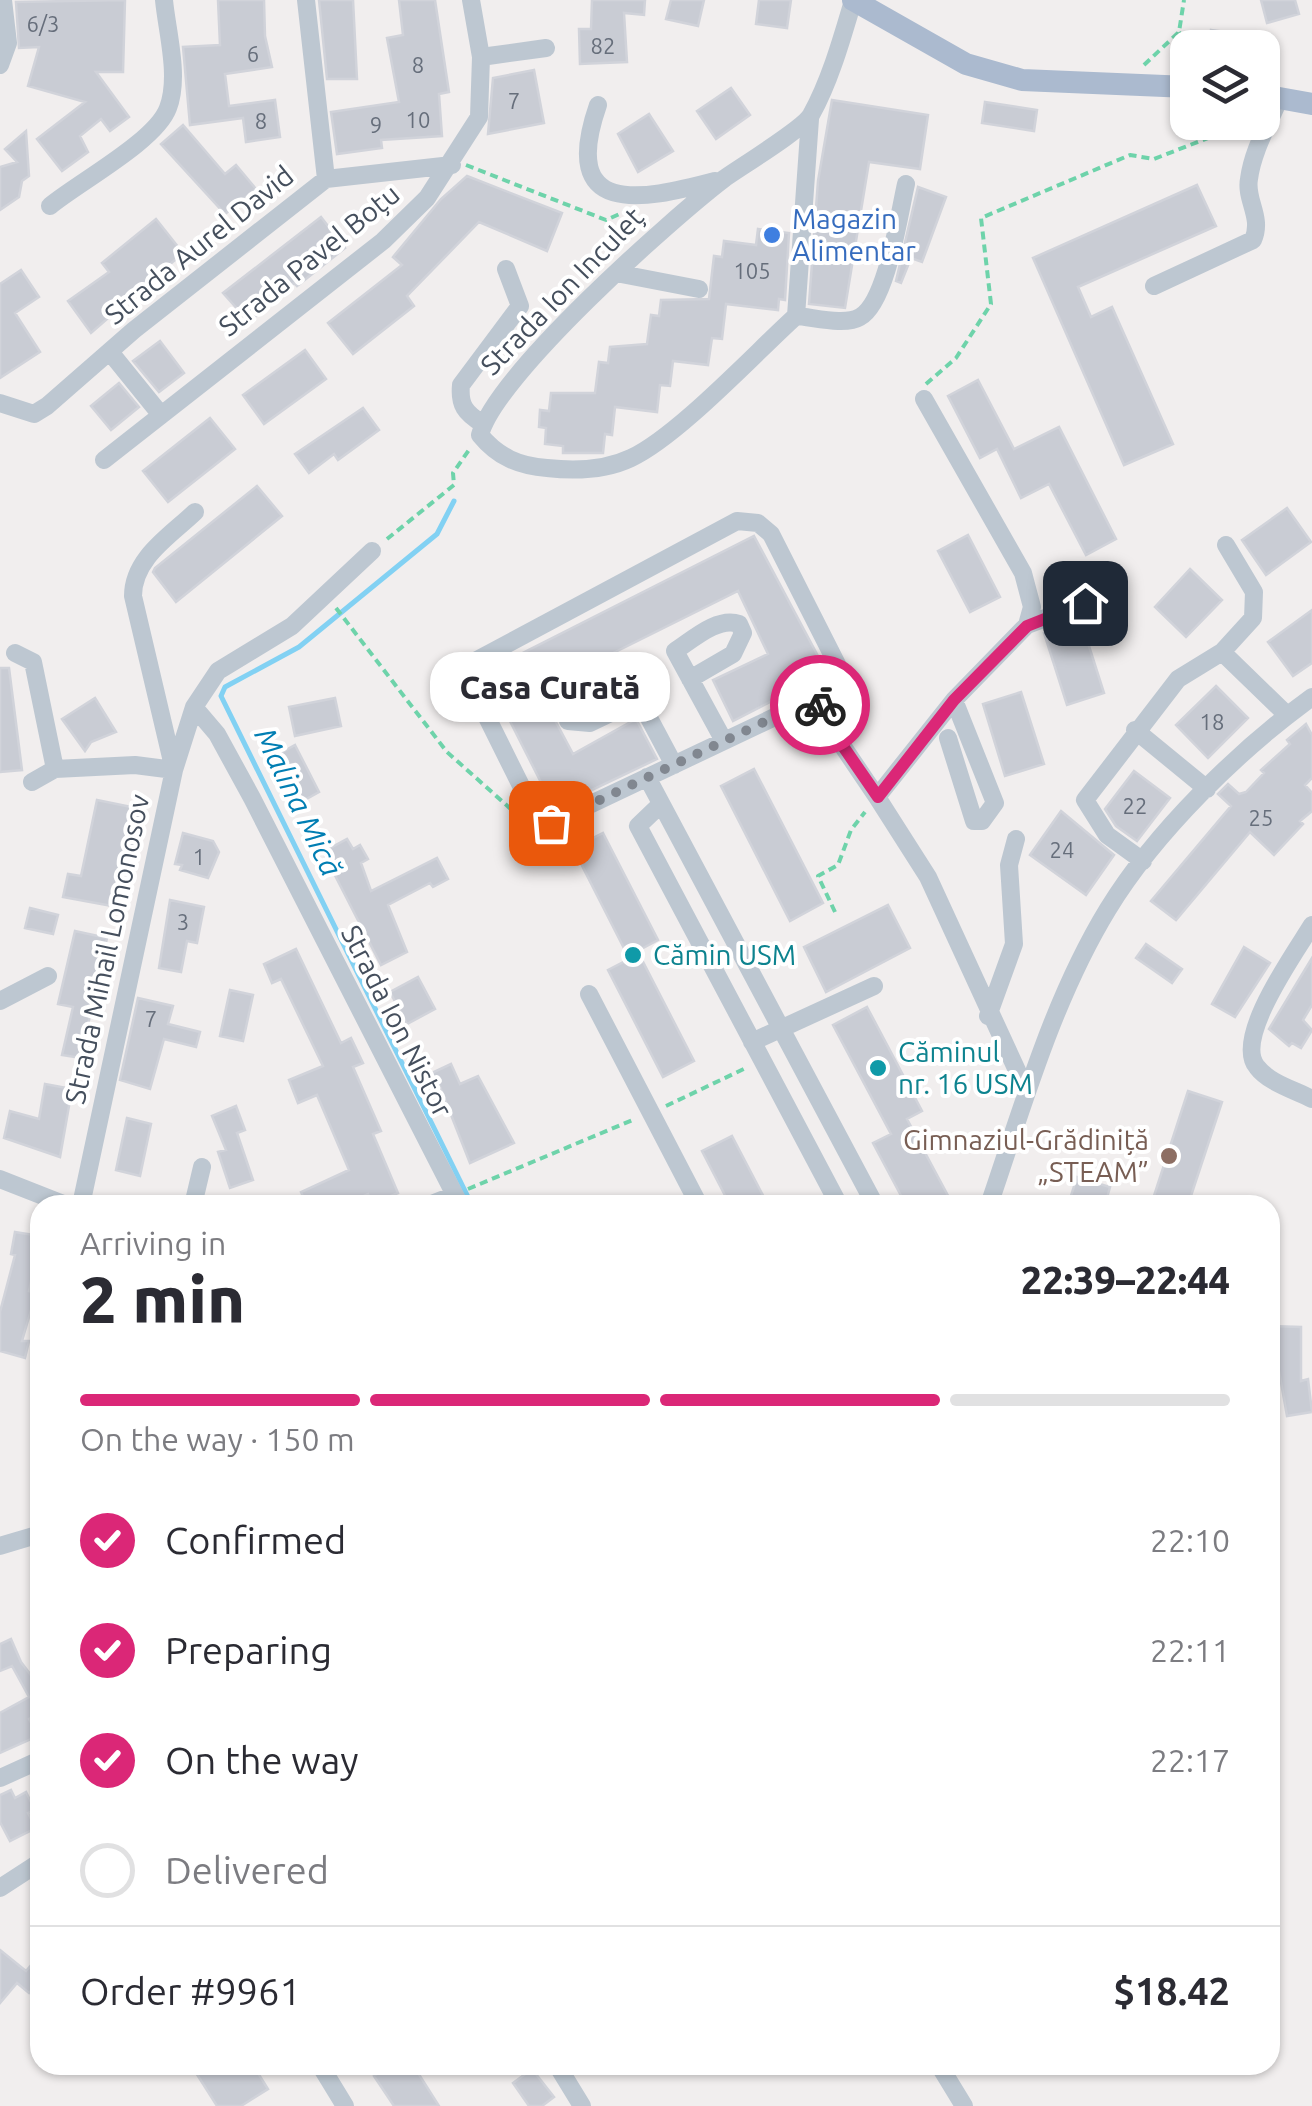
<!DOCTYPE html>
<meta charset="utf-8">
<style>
:root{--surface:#fff;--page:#f7f7f7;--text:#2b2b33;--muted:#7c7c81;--line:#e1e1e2;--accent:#db2777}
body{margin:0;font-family:Ubuntu,sans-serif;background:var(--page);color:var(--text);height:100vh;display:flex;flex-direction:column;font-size:38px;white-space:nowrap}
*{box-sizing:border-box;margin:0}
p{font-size:32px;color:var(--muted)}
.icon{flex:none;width:55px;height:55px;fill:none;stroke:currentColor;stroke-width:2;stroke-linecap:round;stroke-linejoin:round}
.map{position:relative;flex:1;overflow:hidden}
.side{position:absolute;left:30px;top:1195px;width:1250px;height:880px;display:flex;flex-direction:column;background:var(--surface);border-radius:30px;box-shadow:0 2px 8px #0004}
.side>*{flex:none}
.fabs{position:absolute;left:1170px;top:30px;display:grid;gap:20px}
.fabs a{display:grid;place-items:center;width:110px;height:110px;border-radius:20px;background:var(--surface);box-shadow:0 2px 8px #0004;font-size:50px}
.pin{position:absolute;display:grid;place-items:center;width:85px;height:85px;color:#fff;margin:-42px;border-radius:20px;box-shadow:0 5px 15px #0006}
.courier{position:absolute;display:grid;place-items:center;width:100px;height:100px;margin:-50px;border:8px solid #db2777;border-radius:50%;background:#fff;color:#222;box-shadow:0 2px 12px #0007}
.bubble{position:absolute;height:70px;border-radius:30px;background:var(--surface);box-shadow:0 2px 8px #0004;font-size:32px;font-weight:800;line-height:70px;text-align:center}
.headline em{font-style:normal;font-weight:800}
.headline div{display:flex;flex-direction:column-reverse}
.headline{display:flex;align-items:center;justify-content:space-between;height:170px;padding:0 50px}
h1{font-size:65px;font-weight:800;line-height:75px}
.bar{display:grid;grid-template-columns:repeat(4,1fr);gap:15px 10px;align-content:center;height:120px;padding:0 50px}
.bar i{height:12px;border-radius:8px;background:var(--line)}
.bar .on{background:var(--accent)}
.bar p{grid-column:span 4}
.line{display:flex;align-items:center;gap:25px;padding:0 50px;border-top:2px solid var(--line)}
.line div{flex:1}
ol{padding:0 50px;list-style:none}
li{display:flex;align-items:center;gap:30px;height:110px}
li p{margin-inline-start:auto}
li .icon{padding:10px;border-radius:50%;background:var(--accent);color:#fff;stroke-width:4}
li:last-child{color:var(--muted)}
li i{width:55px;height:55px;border:5px solid var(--line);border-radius:50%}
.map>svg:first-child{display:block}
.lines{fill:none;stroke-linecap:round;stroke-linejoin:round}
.stream{stroke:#82d1f3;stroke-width:5}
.building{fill:#c9ccd4;stroke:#d1d3da;stroke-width:2.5}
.path{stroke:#6ed3aa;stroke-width:4;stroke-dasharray:8 5;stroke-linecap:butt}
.minor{stroke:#bdc7d1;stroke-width:18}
.major{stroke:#abbacf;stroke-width:22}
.done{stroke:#818790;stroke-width:10;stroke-dasharray:0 18}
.route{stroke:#db2777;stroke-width:12}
.shop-dot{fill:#3f7fe0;stroke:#fff;stroke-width:4}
.culture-dot{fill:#0f9aa8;stroke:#fff;stroke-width:4}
.education-dot{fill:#8d6e63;stroke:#fff;stroke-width:4}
.labels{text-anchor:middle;stroke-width:8;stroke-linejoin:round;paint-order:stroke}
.number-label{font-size:22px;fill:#666e7b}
.shop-label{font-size:28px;fill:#366cbe;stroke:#fff;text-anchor:start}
.street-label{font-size:28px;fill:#454f5d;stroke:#fff}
.culture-label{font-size:28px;fill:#0d838f;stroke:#fff;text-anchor:start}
.education-label{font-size:28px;fill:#785e54;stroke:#fff;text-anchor:end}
.water-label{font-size:30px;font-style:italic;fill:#017eb3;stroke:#fff}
</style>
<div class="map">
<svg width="1312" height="2106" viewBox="0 0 1312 2106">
<rect width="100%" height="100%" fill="#f1eeee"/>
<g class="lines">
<path class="stream" d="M 454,501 L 437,534 L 299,647 L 225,687 L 221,696 L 472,1205
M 981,2065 L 1011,2071 L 1066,2067"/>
</g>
<path class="building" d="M 125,0 L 123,72 L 96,72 L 129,117 L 110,131 L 101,119 L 80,136 L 88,152 L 62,171 L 37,139 L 85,102 L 28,86 L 39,47 L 19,48 L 16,2 Z
M 218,0 L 264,0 L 265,36 L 272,67 L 225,74 L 229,106 L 275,100 L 280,137 L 246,142 L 243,118 L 190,125 L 183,47 L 220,45 Z
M 319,0 L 353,0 L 357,79 L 327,79 Z
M 399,0 L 435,0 L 449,92 L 439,94 L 442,136 L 381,140 L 382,148 L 337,154 L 331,112 L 399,102 L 387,38 L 403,35 Z
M 592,0 L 645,0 L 644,15 L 624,13 L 627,62 L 580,64 L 579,29 L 591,29 Z
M 671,0 L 704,0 L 698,26 L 666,19 Z
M 759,0 L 791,0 L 787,28 L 756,24 Z
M 1261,0 L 1295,0 L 1299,14 L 1267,23 Z
M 1211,30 L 1275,39 L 1274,48 L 1209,48 Z
M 534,70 L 544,123 L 488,134 L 493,78 Z
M 731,88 L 750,115 L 716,139 L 697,111 Z
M 832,100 L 928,115 L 920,169 L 869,162 L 845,308 L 809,304 L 818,181 Z
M 985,102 L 1037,110 L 1034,131 L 982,123 Z
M 649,114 L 673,151 L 638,172 L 618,134 Z
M 183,125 L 225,174 L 236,165 L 256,189 L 225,214 L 161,144 Z
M 26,131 L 29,176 L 22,181 L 19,197 L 0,210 L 0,167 L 17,162 L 5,149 Z
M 467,176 L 562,213 L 547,251 L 479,222 L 407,296 L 414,306 L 353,354 L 328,323 L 402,265 L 393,257 L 441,199 Z
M 1197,185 L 1216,226 L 1078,287 L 1091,317 L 1112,307 L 1173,444 L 1124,465 L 1033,258 Z
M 918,187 L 946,197 L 922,262 L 911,258 L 901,283 L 896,281 Z
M 321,217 L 345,248 L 297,286 L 294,283 L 249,322 L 223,293 Z
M 156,219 L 183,253 L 91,333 L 68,301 L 109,272 L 102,263 Z
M 758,229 L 789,233 L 785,300 L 779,299 L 778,310 L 726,304 L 722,339 L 712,338 L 708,365 L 673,361 L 670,386 L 660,385 L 657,412 L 615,407 L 612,435 L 605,434 L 603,453 L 563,453 L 563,446 L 545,444 L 546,428 L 539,427 L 540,410 L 549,411 L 551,393 L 595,393 L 599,362 L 608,363 L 610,347 L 647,344 L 651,315 L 659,316 L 661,300 L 709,299 L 714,256 L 722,257 L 724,241 L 756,245 Z
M 21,270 L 39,297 L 15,313 L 40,352 L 0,378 L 0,284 Z
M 160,341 L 184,373 L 159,392 L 133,361 Z
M 305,350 L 326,379 L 264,424 L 243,395 Z
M 978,380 L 1014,449 L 1059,427 L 1116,539 L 1086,555 L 1049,484 L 1021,498 L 997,449 L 980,458 L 948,396 Z
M 119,383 L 139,407 L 111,430 L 91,406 Z
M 363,408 L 379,430 L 338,460 L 334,454 L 309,473 L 295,454 Z
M 210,418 L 235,449 L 168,502 L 143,471 Z
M 257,486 L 282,516 L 176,602 L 153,572 L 155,568 Z
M 1287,508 L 1311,542 L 1266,575 L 1242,540 Z
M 968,535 L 1000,597 L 970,612 L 938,551 Z
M 754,536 L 827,673 L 733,721 L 713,680 L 768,654 L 738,591 L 539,690 L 573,754 L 636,719 L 657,759 L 554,808 L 485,672 Z
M 1190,569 L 1222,600 L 1186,637 L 1155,607 Z
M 1312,610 L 1312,663 L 1293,676 L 1268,642 Z
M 1081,621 L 1104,693 L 1067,705 L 1044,633 Z
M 0,668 L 9,668 L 22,770 L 0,772 Z
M 1216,686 L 1248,718 L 1208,758 L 1176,725 Z
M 1021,692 L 1044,764 L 1005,776 L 983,704 Z
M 95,698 L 116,732 L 91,742 L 85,751 L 62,719 Z
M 335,698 L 341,726 L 295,736 L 289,707 Z
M 1306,724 L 1312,735 L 1312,778 L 1305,785 L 1312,793 L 1312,811 L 1300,821 L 1303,824 L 1274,855 L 1250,832 L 1176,920 L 1151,901 L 1231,806 L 1218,794 L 1228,784 L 1239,794 L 1246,792 L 1264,773 L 1261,770 L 1290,744 L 1287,740 Z
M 295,745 L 319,792 L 292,807 L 268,760 Z
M 754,769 L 823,903 L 790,921 L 721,786 Z
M 1134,771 L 1170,798 L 1137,841 L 1116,826 L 1105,809 Z
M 97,800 L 141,809 L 130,861 L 121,860 L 112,906 L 63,897 L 68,874 L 81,876 Z
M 1061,811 L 1114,855 L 1086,895 L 1030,855 Z
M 183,833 L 213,841 L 219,852 L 208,878 L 180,870 L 182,865 L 175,864 Z
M 603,833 L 658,940 L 628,956 L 573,848 Z
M 347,839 L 353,849 L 360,845 L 368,859 L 361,863 L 371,891 L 437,858 L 448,879 L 433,887 L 430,883 L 388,905 L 407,952 L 381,965 L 323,852 Z
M 170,900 L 204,907 L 197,943 L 187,941 L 181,972 L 159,968 Z
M 888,905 L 910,948 L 826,992 L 804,947 Z
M 30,908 L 58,915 L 53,934 L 25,928 Z
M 75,931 L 107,938 L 88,1025 L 94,1026 L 88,1059 L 62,1055 L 73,1007 L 58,1004 Z
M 1146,944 L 1182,969 L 1172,983 L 1136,958 Z
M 1244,947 L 1270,963 L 1235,1017 L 1212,1004 Z
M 296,949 L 341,1043 L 351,1038 L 363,1063 L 353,1067 L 381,1131 L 373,1134 L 398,1193 L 372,1204 L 368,1194 L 345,1205 L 307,1205 L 301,1192 L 349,1170 L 317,1095 L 298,1103 L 289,1080 L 323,1066 L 281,979 L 272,983 L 264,964 Z
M 639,954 L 694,1061 L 663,1077 L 608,970 Z
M 1312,958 L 1312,1005 L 1303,1020 L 1312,1030 L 1301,1048 L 1292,1043 L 1289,1046 L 1269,1029 Z
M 418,977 L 435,1009 L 407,1024 L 390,992 Z
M 230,990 L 253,995 L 243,1041 L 220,1036 Z
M 138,998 L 173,1006 L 168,1024 L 200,1032 L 196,1047 L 164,1039 L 150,1089 L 120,1080 Z
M 867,1007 L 922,1111 L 907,1119 L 953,1205 L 906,1205 L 873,1143 L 891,1134 L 833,1025 Z
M 451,1064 L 460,1084 L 478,1076 L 514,1143 L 470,1163 L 440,1087 L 430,1091 L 423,1077 Z
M 45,1084 L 72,1089 L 60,1157 L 4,1138 L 10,1111 L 39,1119 Z
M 1188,1091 L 1222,1102 L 1188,1205 L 1151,1205 Z
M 236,1106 L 245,1130 L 237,1133 L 253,1180 L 230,1188 L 218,1152 L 226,1150 L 212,1116 Z
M 127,1118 L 151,1124 L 140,1176 L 116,1170 Z
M 732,1136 L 768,1205 L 730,1205 L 702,1151 Z
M 1077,1177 L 1110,1187 L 1105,1205 L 1068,1205 Z
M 15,1232 L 40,1236 L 29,1291 L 36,1293 L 22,1341 L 29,1341 L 25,1358 L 0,1351 L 0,1312 L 15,1255 L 11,1254 Z
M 1270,1326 L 1301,1327 L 1301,1381 L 1308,1379 L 1312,1412 L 1287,1416 L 1277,1360 L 1270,1360 Z
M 11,1639 L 21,1662 L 40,1687 L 40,1719 L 38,1714 L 29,1719 L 38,1736 L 0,1753 L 0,1713 L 29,1697 L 12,1666 L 0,1671 L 0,1644 Z
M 11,1790 L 15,1798 L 26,1792 L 35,1810 L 28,1813 L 36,1828 L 10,1841 L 0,1822 L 0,1795 Z
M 0,1950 L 26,1971 L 32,1964 L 40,1971 L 40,1980 L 29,1993 L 17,1983 L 0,2003 Z
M 191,2065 L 253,2065 L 268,2089 L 241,2106 L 217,2106 Z
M 391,2065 L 413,2065 L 439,2106 L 394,2106 L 374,2076 Z
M 532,2069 L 554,2097 L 542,2106 L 529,2106 L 513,2083 Z"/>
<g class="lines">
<path class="path" d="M 1179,32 L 1188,48
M 1144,65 L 1179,32 L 1184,0
M 466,165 L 606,220 L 624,212
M 926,384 L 956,358 L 991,304 L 981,218 L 1130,155 L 1154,159 L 1249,122
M 387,539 L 454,485 L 453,473 L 471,447
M 336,608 L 447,752 L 513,811
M 835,912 L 818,876 L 838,865 L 851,830 L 865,812
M 666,1106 L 748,1067
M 468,1189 L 635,1119"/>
<path class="minor" d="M 481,57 L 546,48
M 0,65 L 8,43 L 3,0
M 598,105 C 559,217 640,201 715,181
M 326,179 L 452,165
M 50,206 C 79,182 156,141 168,108 C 180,77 167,32 164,0
M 616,273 L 699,289
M 1154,286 L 1253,240 C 1263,217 1245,200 1249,179 C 1253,149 1269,124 1280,97
M 796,316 C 755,353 678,436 631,458 C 606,470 574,471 547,468 C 519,466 498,457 480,435 C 495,376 671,219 725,178 C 742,166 804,128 811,115 C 830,81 842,38 853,1
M 796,316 C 813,317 845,326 860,317 C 887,302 899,214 906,184
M 796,316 L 810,119
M 110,352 L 161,415
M 0,403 L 34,414 L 47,406 L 134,330 L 326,179 L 306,0
M 483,424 C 465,413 459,405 461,385 L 520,306 L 506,269
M 104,460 L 383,241 L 427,198 L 479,117 L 481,57 L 471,0
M 737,521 L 758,523 L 771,534 L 843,676 L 817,697 L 551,823 L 538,820 L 469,681 L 466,666 Z
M 1027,625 L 1085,603
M 1222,652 L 1287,715
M 15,653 L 33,662 L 55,769 L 135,765 L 174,770 L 133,596 C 133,558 170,536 195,512
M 690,679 L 733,654 L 743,633 L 739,624 C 718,616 692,640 675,651 L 724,741
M 817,697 L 827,723 L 877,797 L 954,700 L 1027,625 L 1032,607 L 1023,573 L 924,399
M 638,700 L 590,723 L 568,721 L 570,706 L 622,679 L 632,686 L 674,765
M 194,707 L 217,734 L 252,798 L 460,1205
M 1135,730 L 1207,789
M 948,738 L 974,821 L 982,821 L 995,803 L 954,700
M 647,777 L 875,1205
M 32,782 L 55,769
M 877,797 L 928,877 L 1026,1090
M 661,804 L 638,826 L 839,1205
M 1143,861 L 1107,835 L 1085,800 L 1178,679 L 1222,652 L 1253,618 L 1254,592 L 1226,545
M 1312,925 C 1295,953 1233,1039 1257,1067 C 1269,1083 1295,1090 1312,1099
M 589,994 L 699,1205
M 0,1001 L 48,976
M 988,1016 L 1014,944 L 1009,865 L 1016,839
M 752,1042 L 874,986
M 0,1179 L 66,1205
M 81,1205 L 174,770 L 194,707 L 218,671 L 292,626 L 372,551
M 193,1205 L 202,1167
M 429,1205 L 454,1195
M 989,1205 C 1023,1106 1053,999 1108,909 C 1155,832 1239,750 1312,697
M 0,1546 L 40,1534
M 0,1778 L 40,1760
M 0,1888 L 40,1862
M 320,2065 L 345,2106
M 557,2065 L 582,2106
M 939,2065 L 964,2106"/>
<path class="major" d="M 853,0 L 966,64 L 1022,80 L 1188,87
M 1262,95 L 1312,104"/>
</g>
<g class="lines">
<path class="done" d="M 551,823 L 817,697 L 820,705"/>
<path class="route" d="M 820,705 L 827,723 L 878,797 L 954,700 L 1027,626 L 1085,603"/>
</g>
<circle class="shop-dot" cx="772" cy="235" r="10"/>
<g class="culture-dot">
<circle cx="633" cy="955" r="10"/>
<circle cx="878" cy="1068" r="10"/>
</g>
<circle class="education-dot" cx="1169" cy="1156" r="10"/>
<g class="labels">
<g class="number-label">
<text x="43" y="32">6/3</text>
<text x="603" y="54">82</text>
<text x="253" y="62">6</text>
<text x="418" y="73">8</text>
<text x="514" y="109">7</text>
<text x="418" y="128">10</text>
<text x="261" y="129">8</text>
<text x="376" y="133">9</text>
<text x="752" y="279">105</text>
<text x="1212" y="730">18</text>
<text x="1135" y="814">22</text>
<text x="1261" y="826">25</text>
<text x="1062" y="858">24</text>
<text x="199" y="865">1</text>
<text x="183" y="930">3</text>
<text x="151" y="1027">7</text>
</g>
<g class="shop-label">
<text x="792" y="229">Magazin<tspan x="792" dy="32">Alimentar</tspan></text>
</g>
<g class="street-label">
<text transform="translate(199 245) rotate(-39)" y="10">Strada Aurel David</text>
<text transform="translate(309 260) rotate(-39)" y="10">Strada Pavel Boțu</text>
<text transform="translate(562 291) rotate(-46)" y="10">Strada Ion Inculeț</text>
<text transform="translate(107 949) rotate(-78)" y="10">Strada Mihail Lomonosov</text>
<text transform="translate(397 1021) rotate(63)" y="10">Strada Ion Nistor</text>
</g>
<g class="culture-label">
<text x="653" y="965">Cămin USM</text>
<text x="898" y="1062">Căminul<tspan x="898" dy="32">nr. 16 USM</tspan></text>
</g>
<g class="education-label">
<text x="1149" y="1150">Gimnaziul-Grădiniță<tspan x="1149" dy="32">„STEAM”</tspan></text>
</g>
<g class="water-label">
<text transform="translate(298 802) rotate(64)" y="10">Malina Mică</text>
</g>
</g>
</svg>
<div class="fabs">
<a><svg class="icon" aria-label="layers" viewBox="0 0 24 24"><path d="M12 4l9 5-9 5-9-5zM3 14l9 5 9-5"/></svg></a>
</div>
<div class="pin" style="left:551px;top:823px;background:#ea580c"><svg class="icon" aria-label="bag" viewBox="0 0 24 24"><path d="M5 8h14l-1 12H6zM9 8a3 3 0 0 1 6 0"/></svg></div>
<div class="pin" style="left:1085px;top:603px;background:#1f2937"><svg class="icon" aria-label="home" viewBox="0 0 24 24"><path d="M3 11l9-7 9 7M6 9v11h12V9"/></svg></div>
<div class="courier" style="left:820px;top:705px"><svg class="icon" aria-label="bike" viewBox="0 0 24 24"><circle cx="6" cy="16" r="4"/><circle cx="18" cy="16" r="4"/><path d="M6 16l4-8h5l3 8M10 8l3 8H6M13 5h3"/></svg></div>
<div class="bubble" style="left:430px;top:652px;width:240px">Casa Curată</div>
<section class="side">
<div class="headline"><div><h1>2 min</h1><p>Arriving in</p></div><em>22:39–22:44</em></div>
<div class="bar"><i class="on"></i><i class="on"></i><i class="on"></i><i></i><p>On the way · 150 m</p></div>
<ol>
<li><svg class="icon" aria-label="check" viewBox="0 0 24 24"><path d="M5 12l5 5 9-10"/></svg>Confirmed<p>22:10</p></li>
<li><svg class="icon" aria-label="check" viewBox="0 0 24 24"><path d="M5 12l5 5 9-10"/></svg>Preparing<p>22:11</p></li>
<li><svg class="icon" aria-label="check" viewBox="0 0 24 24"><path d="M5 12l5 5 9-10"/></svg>On the way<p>22:17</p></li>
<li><i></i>Delivered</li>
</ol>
<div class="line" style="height:130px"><div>Order #9961</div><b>$18.42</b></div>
</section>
</div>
